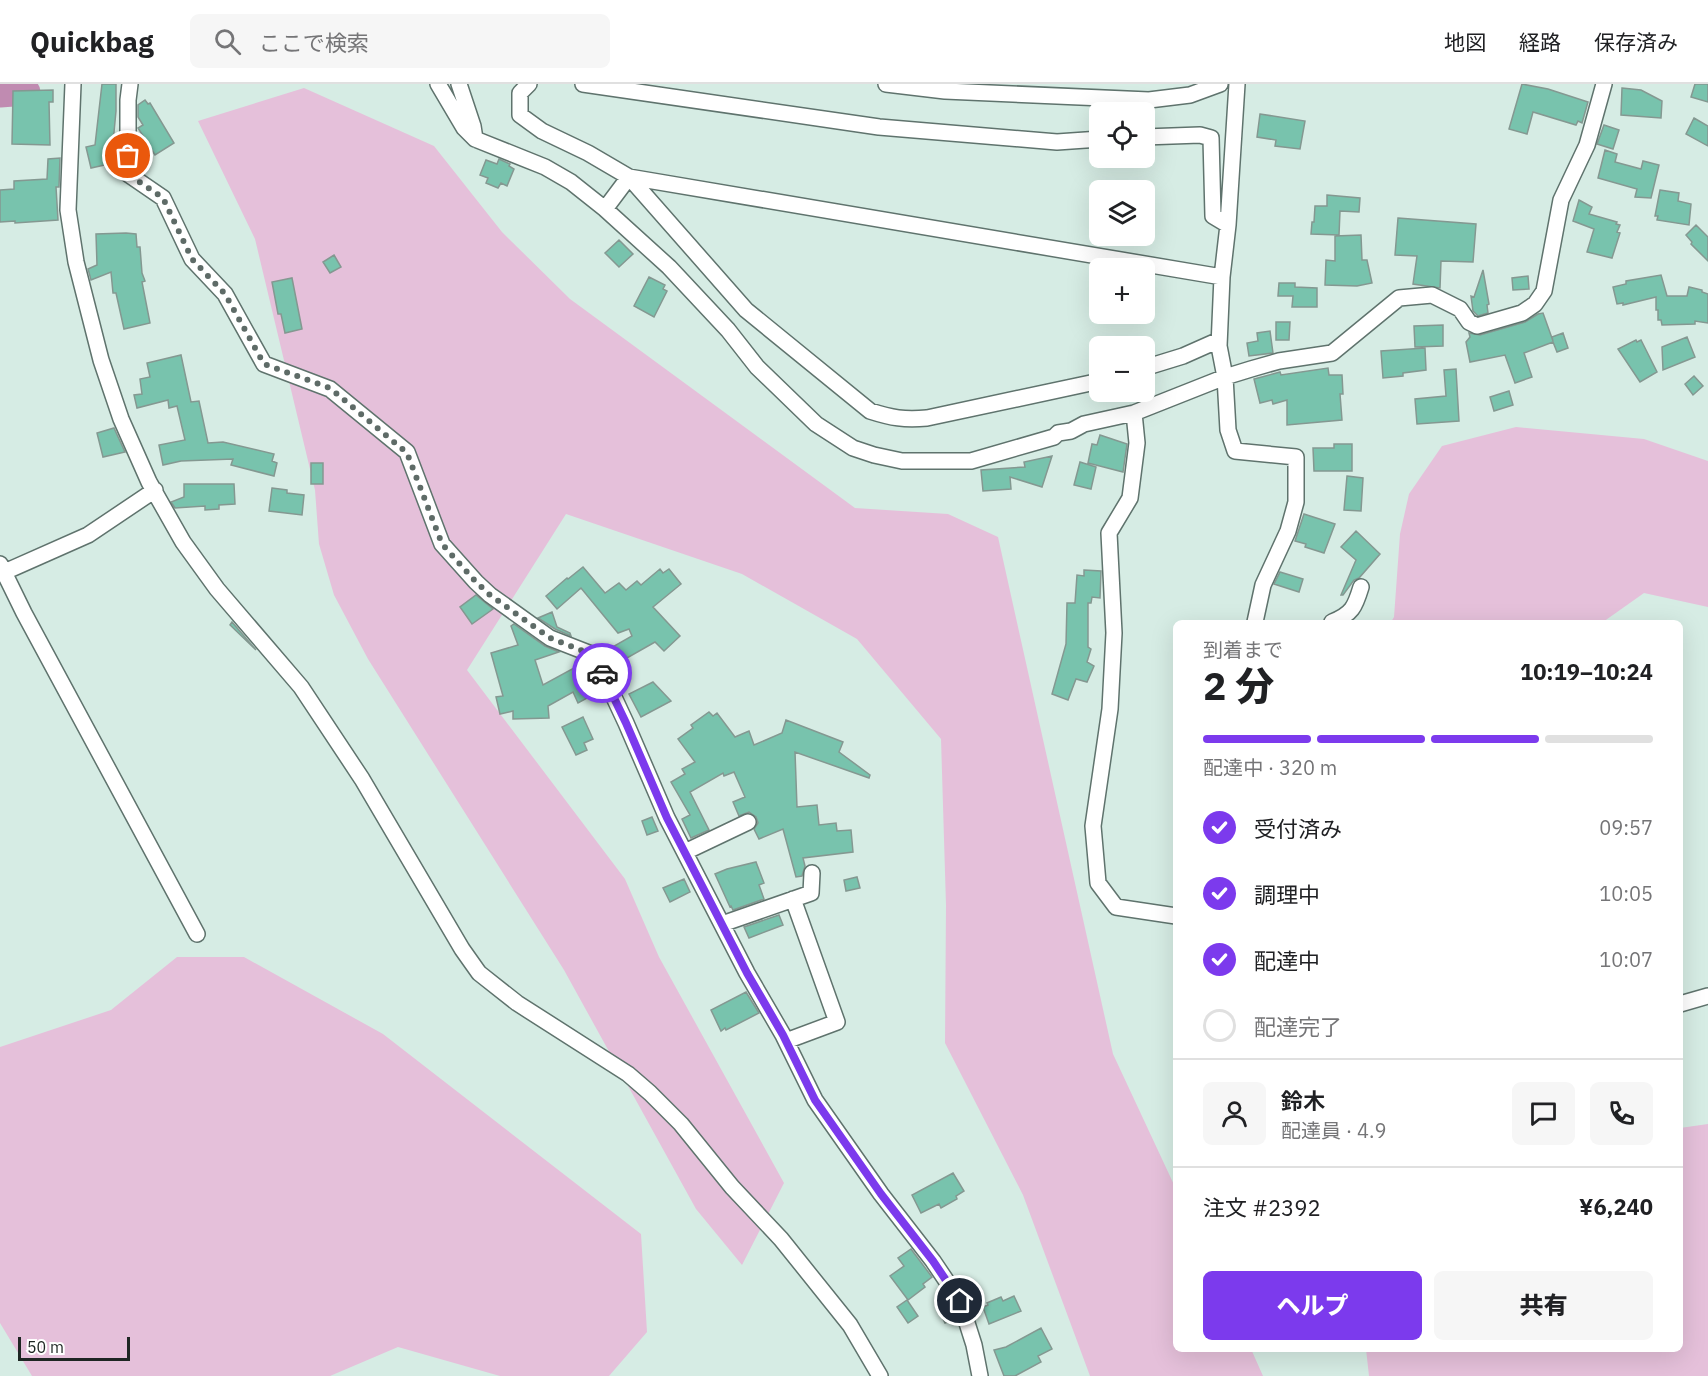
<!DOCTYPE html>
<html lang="ja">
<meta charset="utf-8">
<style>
:root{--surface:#fff;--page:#f6f6f6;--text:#202124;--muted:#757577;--line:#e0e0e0;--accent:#7c3aed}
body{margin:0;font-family:"IBM Plex Sans","Noto Sans JP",sans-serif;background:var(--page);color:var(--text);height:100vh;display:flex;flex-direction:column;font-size:22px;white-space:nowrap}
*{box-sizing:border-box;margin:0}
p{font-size:20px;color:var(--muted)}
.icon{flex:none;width:33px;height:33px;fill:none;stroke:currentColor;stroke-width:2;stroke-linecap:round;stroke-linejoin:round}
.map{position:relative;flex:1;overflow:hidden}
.panel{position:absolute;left:1173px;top:536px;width:510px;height:732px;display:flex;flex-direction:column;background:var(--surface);border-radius:9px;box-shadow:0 6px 24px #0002}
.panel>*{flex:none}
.fabs{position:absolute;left:1089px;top:18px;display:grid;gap:12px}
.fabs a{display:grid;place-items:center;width:66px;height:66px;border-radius:9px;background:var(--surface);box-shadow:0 6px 24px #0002;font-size:30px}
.scale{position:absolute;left:18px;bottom:15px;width:112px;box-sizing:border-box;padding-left:6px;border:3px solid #1e2623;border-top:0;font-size:16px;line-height:21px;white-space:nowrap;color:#1e2623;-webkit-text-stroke:4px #fff;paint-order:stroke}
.pin{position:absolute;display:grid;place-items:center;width:51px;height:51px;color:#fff;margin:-26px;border:3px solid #fff;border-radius:50%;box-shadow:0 2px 6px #0007}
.courier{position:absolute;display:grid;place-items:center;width:60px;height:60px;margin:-30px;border:4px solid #7c3aed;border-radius:50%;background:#fff;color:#222;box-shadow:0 2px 8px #0007}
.headline em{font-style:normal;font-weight:800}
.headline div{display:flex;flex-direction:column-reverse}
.headline{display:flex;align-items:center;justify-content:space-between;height:102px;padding:0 30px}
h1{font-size:39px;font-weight:800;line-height:45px}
.bar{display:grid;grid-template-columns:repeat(4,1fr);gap:9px 6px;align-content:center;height:72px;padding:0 30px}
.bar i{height:8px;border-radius:4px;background:var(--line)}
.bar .selected{background:var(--accent)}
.bar p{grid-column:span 4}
.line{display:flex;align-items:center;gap:15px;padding:0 30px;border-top:2px solid var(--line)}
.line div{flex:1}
.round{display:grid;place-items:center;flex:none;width:63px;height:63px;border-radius:9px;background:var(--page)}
ol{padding:0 30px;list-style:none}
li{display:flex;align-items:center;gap:18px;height:66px}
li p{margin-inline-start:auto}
li .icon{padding:6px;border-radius:50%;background:var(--accent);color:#fff;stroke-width:4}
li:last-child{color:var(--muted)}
li i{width:33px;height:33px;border:3px solid var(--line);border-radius:50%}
.cta{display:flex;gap:12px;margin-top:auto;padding:12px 30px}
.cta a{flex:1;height:69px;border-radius:9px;background:var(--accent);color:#fff;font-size:24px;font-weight:800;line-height:69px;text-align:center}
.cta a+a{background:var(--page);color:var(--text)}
header{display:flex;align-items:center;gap:36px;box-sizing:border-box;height:84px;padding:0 30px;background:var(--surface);border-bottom:2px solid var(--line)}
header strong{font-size:28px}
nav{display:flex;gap:33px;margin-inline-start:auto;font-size:21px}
.search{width:420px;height:54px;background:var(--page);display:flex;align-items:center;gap:15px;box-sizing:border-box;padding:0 21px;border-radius:9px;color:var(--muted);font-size:22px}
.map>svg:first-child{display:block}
.green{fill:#e5c0da}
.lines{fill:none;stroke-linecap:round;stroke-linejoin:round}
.river{stroke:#c08bb1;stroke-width:27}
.building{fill:#78c3ad;stroke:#849891;stroke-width:1.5}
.minor-casing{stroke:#5f736d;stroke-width:18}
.minor{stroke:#fff;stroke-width:15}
.done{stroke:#5e6b67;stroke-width:6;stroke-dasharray:0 10.8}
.route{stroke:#7c3aed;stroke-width:8}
</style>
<header>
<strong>Quickbag</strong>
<div class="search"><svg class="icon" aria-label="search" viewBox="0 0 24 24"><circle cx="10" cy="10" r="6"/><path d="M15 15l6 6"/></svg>ここで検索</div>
<nav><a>地図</a><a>経路</a><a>保存済み</a></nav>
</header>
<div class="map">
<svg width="1708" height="1292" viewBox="0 0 1708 1292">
<rect width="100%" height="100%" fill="#d6ece4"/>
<path class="green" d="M 304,4 L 434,62 L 502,148 L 570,215 L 855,424 L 948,430 L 998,453 L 1113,970 L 1176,1105 L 1176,1264 L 1251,1265 L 1263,1292 L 1090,1292 L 1023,1111 L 945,959 L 946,821 L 941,655 L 857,555 L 742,490 L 566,430 L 467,586 L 625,795 L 659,873 L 784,1099 L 742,1181 L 696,1125 L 564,886 L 368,575 L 334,511 L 319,460 L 315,406 L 255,155 L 198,37 Z
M 1516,343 L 1644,355 L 1708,377 L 1708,523 L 1644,509 L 1603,538 L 1391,538 L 1394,533 L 1400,450 L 1409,410 L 1442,362 Z
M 177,873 L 244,873 L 383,950 L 641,1150 L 647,1248 L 609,1292 L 500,1292 L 398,1263 L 330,1292 L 32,1292 L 0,1239 L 0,963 L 111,926 Z
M 1708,1040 L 1708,1292 L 1369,1292 L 1366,1265 L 1680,1264 L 1680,1044 Z"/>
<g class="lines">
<path class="river" d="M 0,10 L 27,8"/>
</g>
<path class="building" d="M 102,0 L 116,0 L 116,27 L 113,59 L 115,58 L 118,78 L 91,84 L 86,63 L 95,61 Z
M 1522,0 L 1548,5 L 1588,18 L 1582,39 L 1578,37 L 1576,41 L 1533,28 L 1527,50 L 1509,45 Z
M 1695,0 L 1708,0 L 1708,18 L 1691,13 Z
M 1622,4 L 1641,6 L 1662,17 L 1661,34 L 1621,31 Z
M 53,6 L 53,18 L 49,18 L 50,61 L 12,60 L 13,7 Z
M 145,16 L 148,20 L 150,19 L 174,59 L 155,71 L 138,44 L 143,41 L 138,33 L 138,21 Z
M 1260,30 L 1305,37 L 1300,65 L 1275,62 L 1276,56 L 1257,53 Z
M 1694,34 L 1708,42 L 1708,62 L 1686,50 Z
M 1604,41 L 1619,46 L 1613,65 L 1597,60 Z
M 1605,66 L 1617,70 L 1615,78 L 1641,85 L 1643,77 L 1659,81 L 1651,114 L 1635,113 L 1637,105 L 1598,94 Z
M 60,74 L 59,103 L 56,103 L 58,136 L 15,139 L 15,137 L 0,138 L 0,106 L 14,105 L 14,97 L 47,95 L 48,75 Z
M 499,75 L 510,80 L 509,82 L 514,85 L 507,102 L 501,99 L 498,104 L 486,99 L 488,94 L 480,91 L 486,76 L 497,80 Z
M 1660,106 L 1679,109 L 1678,117 L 1691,120 L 1689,141 L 1657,136 L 1658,132 L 1655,132 Z
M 1327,111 L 1360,114 L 1359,128 L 1340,127 L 1339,151 L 1311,150 L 1312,138 L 1314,138 L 1315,122 L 1327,122 Z
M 1579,116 L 1592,123 L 1589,130 L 1617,138 L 1616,140 L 1620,141 L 1617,148 L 1620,149 L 1612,174 L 1587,168 L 1594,145 L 1573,137 Z
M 1398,134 L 1476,140 L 1473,178 L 1441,177 L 1440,204 L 1413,200 L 1417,172 L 1395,171 Z
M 1696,141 L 1708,153 L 1708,177 L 1691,160 L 1692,158 L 1686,151 Z
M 126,149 L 136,150 L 137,163 L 140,163 L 142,189 L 145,197 L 142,198 L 150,239 L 124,245 L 116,209 L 113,209 L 111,188 L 91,196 L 88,185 L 97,181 L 96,150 Z
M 1361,151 L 1362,176 L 1367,176 L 1372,199 L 1357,202 L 1325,201 L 1326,176 L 1335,177 L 1335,152 Z
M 619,156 L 633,170 L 619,183 L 605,169 Z
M 334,171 L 341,183 L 330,189 L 323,178 Z
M 1483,186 L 1489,220 L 1487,221 L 1488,229 L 1478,232 L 1473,227 L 1471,212 L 1474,213 Z
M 1661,191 L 1667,212 L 1687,212 L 1689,203 L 1702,206 L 1702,208 L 1708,210 L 1708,239 L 1695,237 L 1695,240 L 1662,241 L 1661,236 L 1658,236 L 1658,226 L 1656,226 L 1656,213 L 1623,221 L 1623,219 L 1617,220 L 1613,203 L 1626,200 L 1626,197 Z
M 1528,192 L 1529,205 L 1513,206 L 1512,194 Z
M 649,193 L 665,201 L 663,205 L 667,207 L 654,233 L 634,222 Z
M 292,194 L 302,245 L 285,249 L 281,230 L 278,230 L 272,198 Z
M 1279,199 L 1295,199 L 1295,203 L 1317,204 L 1317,223 L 1292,223 L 1293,212 L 1278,212 Z
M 1543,229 L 1553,257 L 1552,253 L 1563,249 L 1568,264 L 1557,268 L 1553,258 L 1524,269 L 1532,293 L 1515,299 L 1505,271 L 1470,278 L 1466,258 L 1470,253 L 1469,249 L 1480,251 L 1525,238 L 1538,230 Z
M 1276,238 L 1290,238 L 1289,256 L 1276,256 Z
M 1443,241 L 1443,262 L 1415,263 L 1414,242 Z
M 1270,247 L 1273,269 L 1249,272 L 1247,259 L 1258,257 L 1257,249 Z
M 1687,253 L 1695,273 L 1663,286 L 1662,263 Z
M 1636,256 L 1637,258 L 1641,256 L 1657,288 L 1640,298 L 1618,265 Z
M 1425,264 L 1426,286 L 1403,289 L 1403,292 L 1383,294 L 1381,267 Z
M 181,271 L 191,318 L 199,317 L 208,359 L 223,358 L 274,370 L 272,377 L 277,379 L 274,392 L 231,381 L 233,375 L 181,377 L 163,381 L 159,361 L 185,356 L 177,322 L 169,324 L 168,316 L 137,324 L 134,311 L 142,310 L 140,295 L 150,293 L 147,279 Z
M 1328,284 L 1329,291 L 1342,291 L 1343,310 L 1340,310 L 1342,336 L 1287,341 L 1287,316 L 1273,320 L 1272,316 L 1260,319 L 1254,295 L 1280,288 L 1281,291 Z
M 1456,285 L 1459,337 L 1417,340 L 1415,315 L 1446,312 L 1444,286 Z
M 1694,292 L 1703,302 L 1693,311 L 1685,300 Z
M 1509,307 L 1513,321 L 1494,327 L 1490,313 Z
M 114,344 L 125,368 L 103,373 L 97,349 Z
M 1100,351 L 1127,360 L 1123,388 L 1088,379 L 1092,360 L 1097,361 Z
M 1334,360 L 1352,360 L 1352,387 L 1314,387 L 1313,364 L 1334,364 Z
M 1052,372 L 1042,403 L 1010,393 L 1011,405 L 983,407 L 981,386 L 1025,383 L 1024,378 Z
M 1080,378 L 1096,383 L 1091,405 L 1074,401 Z
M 311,379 L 323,379 L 323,400 L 311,400 Z
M 1347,392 L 1363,394 L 1361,427 L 1344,426 Z
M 184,400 L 234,400 L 235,420 L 219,421 L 219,425 L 205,426 L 205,422 L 175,424 L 171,418 L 184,413 Z
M 272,404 L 287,406 L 287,409 L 304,411 L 302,431 L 269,427 Z
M 1304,430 L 1335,440 L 1324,469 L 1305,463 L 1306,460 L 1295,457 Z
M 1356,447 L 1380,470 L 1359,494 L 1354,496 L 1343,511 L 1341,511 L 1356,476 L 1341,463 Z
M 583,483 L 605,509 L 619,499 L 626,506 L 637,497 L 641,501 L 660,485 L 663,489 L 669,485 L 681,500 L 653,523 L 680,552 L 664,567 L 655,558 L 618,579 L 626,593 L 617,598 L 602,569 L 632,552 L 629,545 L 618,549 L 581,504 L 557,525 L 546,512 L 567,494 L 568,495 Z
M 1084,486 L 1101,487 L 1100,514 L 1092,513 L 1091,519 L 1088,519 L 1088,563 L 1091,565 L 1087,578 L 1094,582 L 1087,598 L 1076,595 L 1068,616 L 1052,610 L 1066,560 L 1067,519 L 1075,519 L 1077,491 L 1084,492 Z
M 1280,488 L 1303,495 L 1299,508 L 1274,500 Z
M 476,511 L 493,525 L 472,540 L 460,523 Z
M 552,528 L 557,543 L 570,549 L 571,552 L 555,545 L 538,534 Z
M 232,538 L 256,566 L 230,541 Z
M 514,540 L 545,562 L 559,568 L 535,576 L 543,601 L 585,578 L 600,607 L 578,619 L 573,608 L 548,622 L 549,634 L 513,635 L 513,627 L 500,630 L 496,613 L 503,612 L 491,569 L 518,561 L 511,542 Z
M 653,598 L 671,617 L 641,633 L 629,610 Z
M 709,628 L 713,632 L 717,629 L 735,653 L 749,647 L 754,661 L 782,649 L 786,636 L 843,658 L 839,668 L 870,691 L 869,694 L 795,668 L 797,723 L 817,721 L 819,741 L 836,739 L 837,747 L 851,746 L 853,768 L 803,774 L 805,782 L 802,792 L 796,793 L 783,745 L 759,755 L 754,745 L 758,739 L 756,733 L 749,728 L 739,732 L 733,718 L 745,713 L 734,688 L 724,692 L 723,689 L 690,708 L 709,746 L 691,754 L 682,735 L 690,731 L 671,698 L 685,690 L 682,685 L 695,678 L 678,655 L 693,644 L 691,641 Z
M 583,633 L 593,655 L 584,659 L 587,666 L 576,671 L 562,643 Z
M 652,733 L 658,747 L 647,751 L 642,737 Z
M 756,778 L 764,799 L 759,801 L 764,815 L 733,826 L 731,822 L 730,823 L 715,790 L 727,785 Z
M 857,793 L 860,804 L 846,807 L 844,796 Z
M 684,795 L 690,808 L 670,818 L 663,804 Z
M 779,831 L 783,841 L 749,854 L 744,843 Z
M 746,908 L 759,929 L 726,946 L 725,944 L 721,947 L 711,926 Z
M 953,1089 L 964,1107 L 956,1112 L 957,1115 L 941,1124 L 939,1120 L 921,1129 L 912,1111 Z
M 911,1165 L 932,1193 L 923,1200 L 925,1203 L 908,1216 L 890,1192 L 904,1182 L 898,1174 Z
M 1014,1212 L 1021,1227 L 989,1240 L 983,1223 L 988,1221 L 987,1219 L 1001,1213 L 1003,1217 Z
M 947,1214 L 955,1235 L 945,1239 L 936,1220 Z
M 907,1216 L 918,1232 L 908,1239 L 897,1223 Z
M 1041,1244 L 1052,1265 L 1038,1272 L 1041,1278 L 1015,1292 L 1004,1292 L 994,1266 L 1006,1263 Z"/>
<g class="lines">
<g class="minor-casing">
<path id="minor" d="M 73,0 L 68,126 L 76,178 L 101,276 L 121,335 L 149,398 L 183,458 L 217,505 L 301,603 L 362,695 L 462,865 L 479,889 L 517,919 L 628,990 L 650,1009 L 681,1040 L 732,1103 L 781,1155 L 850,1241 L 880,1292
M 130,0 L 128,16 L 128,90 L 163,114 L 192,175 L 225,210 L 264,280 L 330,305 L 407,368 L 442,460 L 476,498 L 490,511 L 550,554 L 591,570 L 605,594 L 626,639 L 667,734 L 747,889 L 783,951 L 815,1016 L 881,1110 L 933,1177 L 960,1217 L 974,1261 L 980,1292
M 438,0 L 464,44 L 475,55 L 545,83 L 571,98 L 605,125 L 669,183 L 728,246 L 757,283 L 816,340 L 853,364 L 874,371 L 902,377 L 971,377 L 1054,353 L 1058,349 L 1071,347 L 1084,340 L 1134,329 L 1225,293 L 1251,285 L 1279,277 L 1332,269 L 1399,214 L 1432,211 L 1460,225 L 1469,238 L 1477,242 L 1522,229 L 1535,220 L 1544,207 L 1561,116 L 1587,61 L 1604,0
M 459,0 L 473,42 L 475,55
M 529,0 L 520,9 L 520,31 L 542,47 L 588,69 L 629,93 L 746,226 L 870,327 C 892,334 904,336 927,334 L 1100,297
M 583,0 L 879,43 L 1057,58 L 1100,55
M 886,0 L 945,7 L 1149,16 L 1190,11 L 1220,0
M 1237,0 L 1228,141 L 1222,193 L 1219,262 L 1225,293 L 1228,346 L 1235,367 L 1296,373 L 1296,418 L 1288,447 L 1263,501 L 1255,538
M 1144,53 L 1200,51 L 1211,54 L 1213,132 L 1228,141
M 605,125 L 629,93 L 1222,193
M 1144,284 L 1183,272 L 1219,256
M 1134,329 L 1137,359 L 1130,414 L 1109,449 L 1114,549 L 1110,625 L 1093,742 L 1098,799 L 1116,823 L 1176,832
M 0,480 L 24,529 L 197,850
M 0,490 L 88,451 L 155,406
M 1332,538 C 1352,530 1355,523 1361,503
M 685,768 L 748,738
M 722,840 L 811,809 L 812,789
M 1680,920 L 1708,912
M 786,957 L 837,938 L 793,815"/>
</g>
<use href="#minor" class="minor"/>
</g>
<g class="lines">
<path class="done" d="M 128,72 L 128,90 L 163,114 L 192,175 L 225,210 L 264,280 L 330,304 L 407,369 L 442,460 L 476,498 L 490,511 L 550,554 L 591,570 L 602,589"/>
<path class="route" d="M 602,589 L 626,639 L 667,734 L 747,889 L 783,951 L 815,1016 L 881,1110 L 933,1177 L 960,1217"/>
</g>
</svg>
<div class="fabs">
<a><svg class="icon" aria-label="locate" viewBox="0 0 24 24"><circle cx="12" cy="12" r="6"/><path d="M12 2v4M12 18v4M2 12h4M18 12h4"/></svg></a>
<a><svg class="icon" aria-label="layers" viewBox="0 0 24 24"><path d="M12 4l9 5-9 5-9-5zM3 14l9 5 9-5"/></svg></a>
<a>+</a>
<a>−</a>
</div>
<div class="scale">50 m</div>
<div class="pin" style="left:128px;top:72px;background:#ea580c"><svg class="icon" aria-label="bag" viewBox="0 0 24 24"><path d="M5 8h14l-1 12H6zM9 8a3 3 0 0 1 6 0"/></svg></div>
<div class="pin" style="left:960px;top:1217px;background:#1f2937"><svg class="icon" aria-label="home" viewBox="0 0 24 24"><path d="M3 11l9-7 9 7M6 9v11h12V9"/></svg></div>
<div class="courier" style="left:602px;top:589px"><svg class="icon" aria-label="car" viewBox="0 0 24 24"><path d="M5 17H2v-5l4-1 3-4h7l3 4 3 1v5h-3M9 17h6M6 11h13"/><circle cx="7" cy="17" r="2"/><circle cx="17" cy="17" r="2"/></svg></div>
<section class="panel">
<div class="headline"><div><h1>2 分</h1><p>到着まで</p></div><em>10:19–10:24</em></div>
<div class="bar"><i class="selected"></i><i class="selected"></i><i class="selected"></i><i></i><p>配達中 · 320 m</p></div>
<ol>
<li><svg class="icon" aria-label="check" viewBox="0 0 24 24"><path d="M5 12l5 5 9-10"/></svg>受付済み<p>09:57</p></li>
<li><svg class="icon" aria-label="check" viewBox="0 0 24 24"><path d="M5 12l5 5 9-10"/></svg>調理中<p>10:05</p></li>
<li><svg class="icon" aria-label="check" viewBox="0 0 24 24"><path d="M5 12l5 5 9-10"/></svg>配達中<p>10:07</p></li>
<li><i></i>配達完了</li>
</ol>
<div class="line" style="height:108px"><a class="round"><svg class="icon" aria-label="person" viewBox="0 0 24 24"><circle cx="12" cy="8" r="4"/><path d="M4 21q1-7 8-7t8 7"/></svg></a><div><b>鈴木</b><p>配達員 · 4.9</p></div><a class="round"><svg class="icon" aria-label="chat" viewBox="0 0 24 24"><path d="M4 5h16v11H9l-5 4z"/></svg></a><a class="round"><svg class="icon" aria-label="phone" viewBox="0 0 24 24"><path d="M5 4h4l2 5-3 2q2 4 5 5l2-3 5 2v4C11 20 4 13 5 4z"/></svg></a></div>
<div class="line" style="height:78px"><div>注文 #2392</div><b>¥6,240</b></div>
<div class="cta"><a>ヘルプ</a><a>共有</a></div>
</section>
</div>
